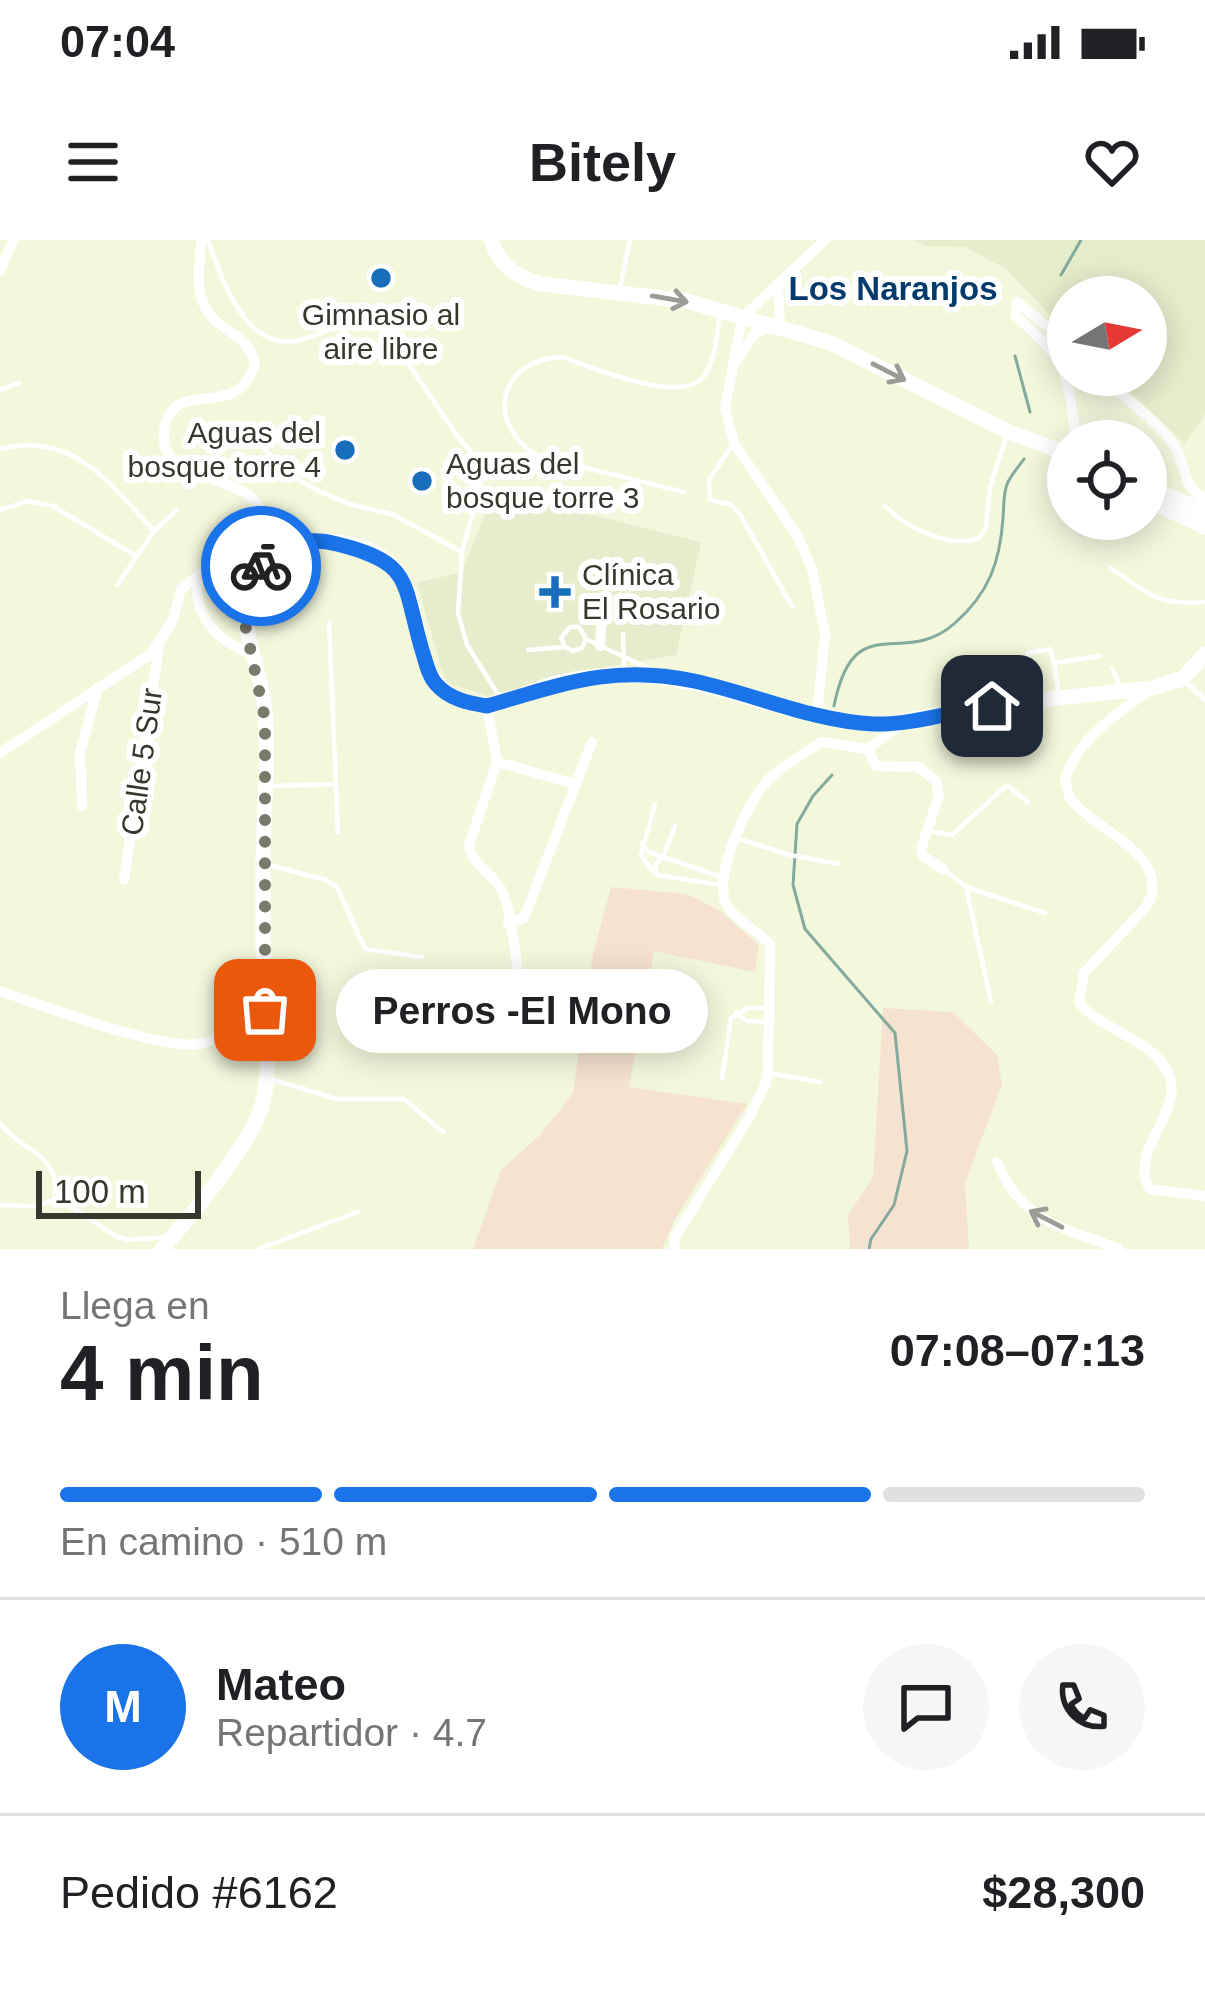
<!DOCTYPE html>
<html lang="es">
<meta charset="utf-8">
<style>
:root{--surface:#fff;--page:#f6f6f6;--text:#202124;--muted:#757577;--line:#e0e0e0;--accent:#1a73e8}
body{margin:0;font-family:Helvetica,sans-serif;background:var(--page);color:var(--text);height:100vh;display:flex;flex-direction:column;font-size:45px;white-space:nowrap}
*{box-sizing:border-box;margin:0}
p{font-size:39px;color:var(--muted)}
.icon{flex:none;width:66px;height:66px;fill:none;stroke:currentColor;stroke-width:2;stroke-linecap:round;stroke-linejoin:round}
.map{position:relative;height:1009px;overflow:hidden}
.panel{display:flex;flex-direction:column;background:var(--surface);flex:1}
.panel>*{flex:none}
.needle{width:78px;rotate:80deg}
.fabs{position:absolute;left:1047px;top:36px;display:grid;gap:24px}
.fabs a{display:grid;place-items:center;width:120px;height:120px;border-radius:50%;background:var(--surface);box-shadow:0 6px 30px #0003;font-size:60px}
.scale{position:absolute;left:36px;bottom:30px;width:165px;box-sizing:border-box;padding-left:12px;border:6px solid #36382e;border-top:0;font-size:33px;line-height:42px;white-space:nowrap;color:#36382e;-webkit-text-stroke:9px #fff;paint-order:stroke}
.pin{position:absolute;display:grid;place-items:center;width:102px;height:102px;color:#fff;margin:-51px;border-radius:24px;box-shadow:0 6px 18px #0006}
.courier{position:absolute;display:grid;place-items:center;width:120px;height:120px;margin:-60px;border:9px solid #1a73e8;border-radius:50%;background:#fff;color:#222;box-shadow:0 3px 15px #0007}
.bubble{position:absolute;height:84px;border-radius:42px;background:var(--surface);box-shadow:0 6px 30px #0003;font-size:39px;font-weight:600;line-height:84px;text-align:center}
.headline em{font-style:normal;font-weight:600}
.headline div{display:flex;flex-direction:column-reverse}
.headline{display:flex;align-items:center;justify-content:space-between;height:204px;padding:0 60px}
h1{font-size:78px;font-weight:600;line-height:90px}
.bar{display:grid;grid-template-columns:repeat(4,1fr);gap:18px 12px;align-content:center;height:144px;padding:0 60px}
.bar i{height:15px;border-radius:9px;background:var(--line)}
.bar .selected{background:var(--accent)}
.bar p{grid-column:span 4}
.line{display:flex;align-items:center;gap:30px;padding:0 60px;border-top:3px solid var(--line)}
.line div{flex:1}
.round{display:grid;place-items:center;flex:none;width:126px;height:126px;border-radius:63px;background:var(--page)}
.status{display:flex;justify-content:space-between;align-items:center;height:84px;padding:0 60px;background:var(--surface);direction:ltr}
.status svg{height:33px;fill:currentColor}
header{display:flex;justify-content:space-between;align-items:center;height:156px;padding:0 60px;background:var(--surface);font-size:54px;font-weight:600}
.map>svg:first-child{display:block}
.built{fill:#e6edcc}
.green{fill:#f6e2d0}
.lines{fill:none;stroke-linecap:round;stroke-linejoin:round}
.stream{stroke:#83aa9c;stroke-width:3}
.lane{stroke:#fff;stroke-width:4.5}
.street{stroke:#fff;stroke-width:10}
.secondary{stroke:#fff;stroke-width:15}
.oneway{stroke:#9a9c96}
.done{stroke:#787b6b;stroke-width:12;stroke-dasharray:0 21.6}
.route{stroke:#1a73e8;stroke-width:15}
.poi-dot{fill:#186ebb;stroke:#fff;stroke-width:4.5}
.labels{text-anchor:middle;stroke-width:12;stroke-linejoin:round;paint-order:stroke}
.poi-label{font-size:30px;fill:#36382e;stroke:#fff;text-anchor:start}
.street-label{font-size:30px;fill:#36382e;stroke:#fff}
.neighbourhood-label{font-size:33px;font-weight:bold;fill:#023b6b;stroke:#fff}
</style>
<div class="status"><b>07:04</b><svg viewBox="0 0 49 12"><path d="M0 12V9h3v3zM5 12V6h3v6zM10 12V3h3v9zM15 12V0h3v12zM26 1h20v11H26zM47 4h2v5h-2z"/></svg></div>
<header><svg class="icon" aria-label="menu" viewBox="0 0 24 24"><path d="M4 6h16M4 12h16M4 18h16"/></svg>Bitely<svg class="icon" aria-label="heart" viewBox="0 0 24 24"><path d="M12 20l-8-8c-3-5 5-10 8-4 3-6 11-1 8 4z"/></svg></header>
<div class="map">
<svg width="1205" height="1009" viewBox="0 0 1205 1009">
<rect width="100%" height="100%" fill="#f3f8dd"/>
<path class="built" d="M 913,0 L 1205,0 L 1205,174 L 1185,203 L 1112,135 L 1146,135 L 1146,57 L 1068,57 L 1068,94 L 1006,29 L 965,7 L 925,6 Z
M 494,251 L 701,302 L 676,415 L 581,431 L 488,456 L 449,443 L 444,438 L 417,343 L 462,332 Z"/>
<path class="green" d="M 611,647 L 687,654 L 720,671 L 759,705 L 755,732 L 654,711 L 629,847 L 747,864 L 675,979 L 662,1009 L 473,1009 L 501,930 L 540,895 L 573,853 L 593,714 Z
M 883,768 L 953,772 L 997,815 L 1002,844 L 965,943 L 969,1009 L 850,1009 L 848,975 L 873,938 Z"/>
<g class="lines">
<path class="stream" d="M 1061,35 L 1081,0
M 1015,116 L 1030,172
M 834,466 C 854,365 903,430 955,383 C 989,353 1000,322 1003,278 C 1004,266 1003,252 1008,242 C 1012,234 1019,226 1024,219
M 832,535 L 813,556 L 797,584 L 793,645 L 805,689 L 895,793 L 907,911 L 894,965 L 871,999 L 869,1009"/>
<path class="lane" d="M 208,0 C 224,46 249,121 310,97 C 337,87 353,77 383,87 L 458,197 L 481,224 L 481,242 L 462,312 L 458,373 L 467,405 L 499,456
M 620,47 L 630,0
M 0,150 L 19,143
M 733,204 L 709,240 L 710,260 L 731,265 L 740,274 L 792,367
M 260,205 L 291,235 L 318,251 L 349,264 L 394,275 L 462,312
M 0,209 C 73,190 109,243 154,291
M 684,252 L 538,216 C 484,184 498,119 562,117 C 593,127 681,166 704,136 C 716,119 717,92 720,72
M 885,266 C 907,288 949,309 979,298 L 986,288 L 990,247 L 1006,198
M 0,270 L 28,261 L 53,266 L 136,316
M 1111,328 C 1149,354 1157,366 1205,362
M 117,345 L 154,291 L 176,271
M 329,383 L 338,592
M 623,394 L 624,429
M 586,399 L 582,408 L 573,411 L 565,407 L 561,398 L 570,387 L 579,387 L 586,399 L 652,430
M 528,410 L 565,407
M 1112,428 L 1120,446
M 1039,436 L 1027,430 L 1028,413 L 1050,409 L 1054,423
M 1187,443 L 1205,460
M 1059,455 L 1054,423 L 1100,416
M 270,546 L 336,544
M 929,591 L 952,595 L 1007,545 L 1028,562
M 736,598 L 790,615 L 839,624
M 642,603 L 648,612 L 663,617 L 675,586
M 269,625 L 326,640 L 337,647 L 365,709 L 422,717
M 946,631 L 966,647 L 991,762
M 653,632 L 641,615 L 655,564
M 721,645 L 657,635 L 655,625 L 663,617 L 722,637
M 966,647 L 1045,673
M 736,772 L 747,781 L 769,782
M 768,833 L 821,842
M 271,839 L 336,859 L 404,859 L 443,892
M 722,839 L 731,778 L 748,768 L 768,768
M 0,883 C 23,914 53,906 59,959
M 59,959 L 116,996 L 129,1000 L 167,997
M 0,965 L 35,966 L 59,959
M 258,1009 L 358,972"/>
<path class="street" d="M 0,31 L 13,0
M 778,43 L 780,89
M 1017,62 L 1016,76 C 1068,122 1068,133 1076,201
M 1017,62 L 1068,103
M 736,122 L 755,93 L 772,87
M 1099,135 C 1117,151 1169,191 1177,210 C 1187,231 1182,245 1205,259
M 199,334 C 190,373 216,401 252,414
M 600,406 L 602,372
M 1152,449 C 1119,472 1075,500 1065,541 C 1066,545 1069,557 1071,560 C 1095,590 1176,617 1146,667 L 1084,733 L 1079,763 C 1100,787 1135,795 1157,817 C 1203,865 1123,904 1150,949 L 1205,956
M 487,466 L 497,522 L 469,605 C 473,628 493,632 502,651 C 514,678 516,728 521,758
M 817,475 L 825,394 L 812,329 L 798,297 L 734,203 L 725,168 L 742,78 L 825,0
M 868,509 L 876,526 L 918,527 L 936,541 L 939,555 L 921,609 L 923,616 L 944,630
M 0,513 L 152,413 L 173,380 L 181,349 L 259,288 C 277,227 149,254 165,186 C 177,135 238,184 255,123 C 249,100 234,96 217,82 C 193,62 198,28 202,0
M 497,522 L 576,544
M 82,566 L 80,512 L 98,447
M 124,640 L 159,406
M 508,683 L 524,678 L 592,502
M 0,751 C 43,765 158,810 199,804 C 225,800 240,776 265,770
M 997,922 C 1021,982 1064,988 1119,1009
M 674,1009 L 675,997 L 750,876 L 765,845 L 768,833 L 770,705 C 758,690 739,683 728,667 C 710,640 747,562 768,540 C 783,525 804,514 821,502 L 868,509 L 903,483"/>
<path class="secondary" d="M 491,0 C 500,26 515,36 541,44 L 687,61 L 831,103 L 1009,192 L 1068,214
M 1146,246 L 1205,271
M 1146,260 L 1205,287
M 162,1009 C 189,978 249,906 261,869 C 271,837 266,803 265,770 C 262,722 263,673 263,625 C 263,571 270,515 264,462 C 258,417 230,374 258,331 C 286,287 374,294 400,335 C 427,378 408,447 469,463 C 498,471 527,451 555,443 C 579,437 603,435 627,435 C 710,436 784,477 866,483 C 898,486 924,476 955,471 C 1021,461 1087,455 1153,448 L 1182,439 L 1205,414"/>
</g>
<defs><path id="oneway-shaft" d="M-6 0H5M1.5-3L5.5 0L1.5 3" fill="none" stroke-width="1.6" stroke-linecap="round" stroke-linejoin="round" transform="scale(3)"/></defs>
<g class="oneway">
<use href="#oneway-shaft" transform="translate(670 59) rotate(10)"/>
<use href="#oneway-shaft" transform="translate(889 132) rotate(27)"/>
<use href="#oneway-shaft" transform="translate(1046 979) rotate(-153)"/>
</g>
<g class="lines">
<path class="done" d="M 261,326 L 247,358 L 245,384 L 265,479 L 265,770"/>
<path class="route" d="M 261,326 C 282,303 307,296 337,304 C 414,323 402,342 422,410 C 426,422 428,435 436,444 C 449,459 468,463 487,466 C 563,444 613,424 694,441 C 754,454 812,481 874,484 C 913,485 952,471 992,466"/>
</g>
<g class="poi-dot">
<circle cx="381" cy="38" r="12"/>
<circle cx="345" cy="210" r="12"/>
<circle cx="422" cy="241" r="12"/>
<path d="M549 334h12v12h12v12h-12v12h-12v-12h-12v-12h12z"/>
</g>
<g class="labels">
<g class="poi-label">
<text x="381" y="85" text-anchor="middle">Gimnasio al<tspan x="381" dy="34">aire libre</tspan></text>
<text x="321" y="203" text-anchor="end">Aguas del<tspan x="321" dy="34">bosque torre 4</tspan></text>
<text x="446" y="234">Aguas del<tspan x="446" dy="34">bosque torre 3</tspan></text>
<text x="582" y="345">Clínica<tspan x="582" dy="34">El Rosario</tspan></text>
</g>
<g class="street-label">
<text transform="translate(142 522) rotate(-82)" y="10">Calle 5 Sur</text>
</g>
<g class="neighbourhood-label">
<text x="893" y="60">Los Naranjos</text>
</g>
</g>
</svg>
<div class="fabs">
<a><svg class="needle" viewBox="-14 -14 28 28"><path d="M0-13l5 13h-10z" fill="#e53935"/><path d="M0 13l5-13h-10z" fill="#757577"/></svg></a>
<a><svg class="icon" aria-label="locate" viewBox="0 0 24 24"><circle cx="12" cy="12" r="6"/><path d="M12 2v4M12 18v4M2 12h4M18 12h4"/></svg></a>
</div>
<div class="scale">100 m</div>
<div class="pin" style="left:265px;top:770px;background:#ea580c"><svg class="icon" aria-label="bag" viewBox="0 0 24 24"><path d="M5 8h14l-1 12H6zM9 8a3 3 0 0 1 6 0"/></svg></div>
<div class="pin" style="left:992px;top:466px;background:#1f2937"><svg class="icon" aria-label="home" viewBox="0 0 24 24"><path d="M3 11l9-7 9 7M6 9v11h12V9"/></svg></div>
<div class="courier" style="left:261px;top:326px"><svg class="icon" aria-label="bike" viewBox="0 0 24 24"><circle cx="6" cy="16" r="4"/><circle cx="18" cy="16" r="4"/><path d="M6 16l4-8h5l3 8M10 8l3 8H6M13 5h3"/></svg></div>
<div class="bubble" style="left:336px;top:729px;width:372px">Perros -El Mono</div>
</div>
<section class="panel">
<div class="headline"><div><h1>4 min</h1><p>Llega en</p></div><em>07:08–07:13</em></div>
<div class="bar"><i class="selected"></i><i class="selected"></i><i class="selected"></i><i></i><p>En camino · 510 m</p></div>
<div class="line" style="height:216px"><b class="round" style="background:var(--accent);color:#fff">M</b><div><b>Mateo</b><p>Repartidor · 4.7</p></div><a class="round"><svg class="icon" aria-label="chat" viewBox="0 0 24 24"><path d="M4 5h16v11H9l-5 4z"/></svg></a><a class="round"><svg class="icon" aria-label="phone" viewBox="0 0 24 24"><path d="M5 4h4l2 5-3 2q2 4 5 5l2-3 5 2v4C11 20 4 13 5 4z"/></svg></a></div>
<div class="line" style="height:156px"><div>Pedido #6162</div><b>$28,300</b></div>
</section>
